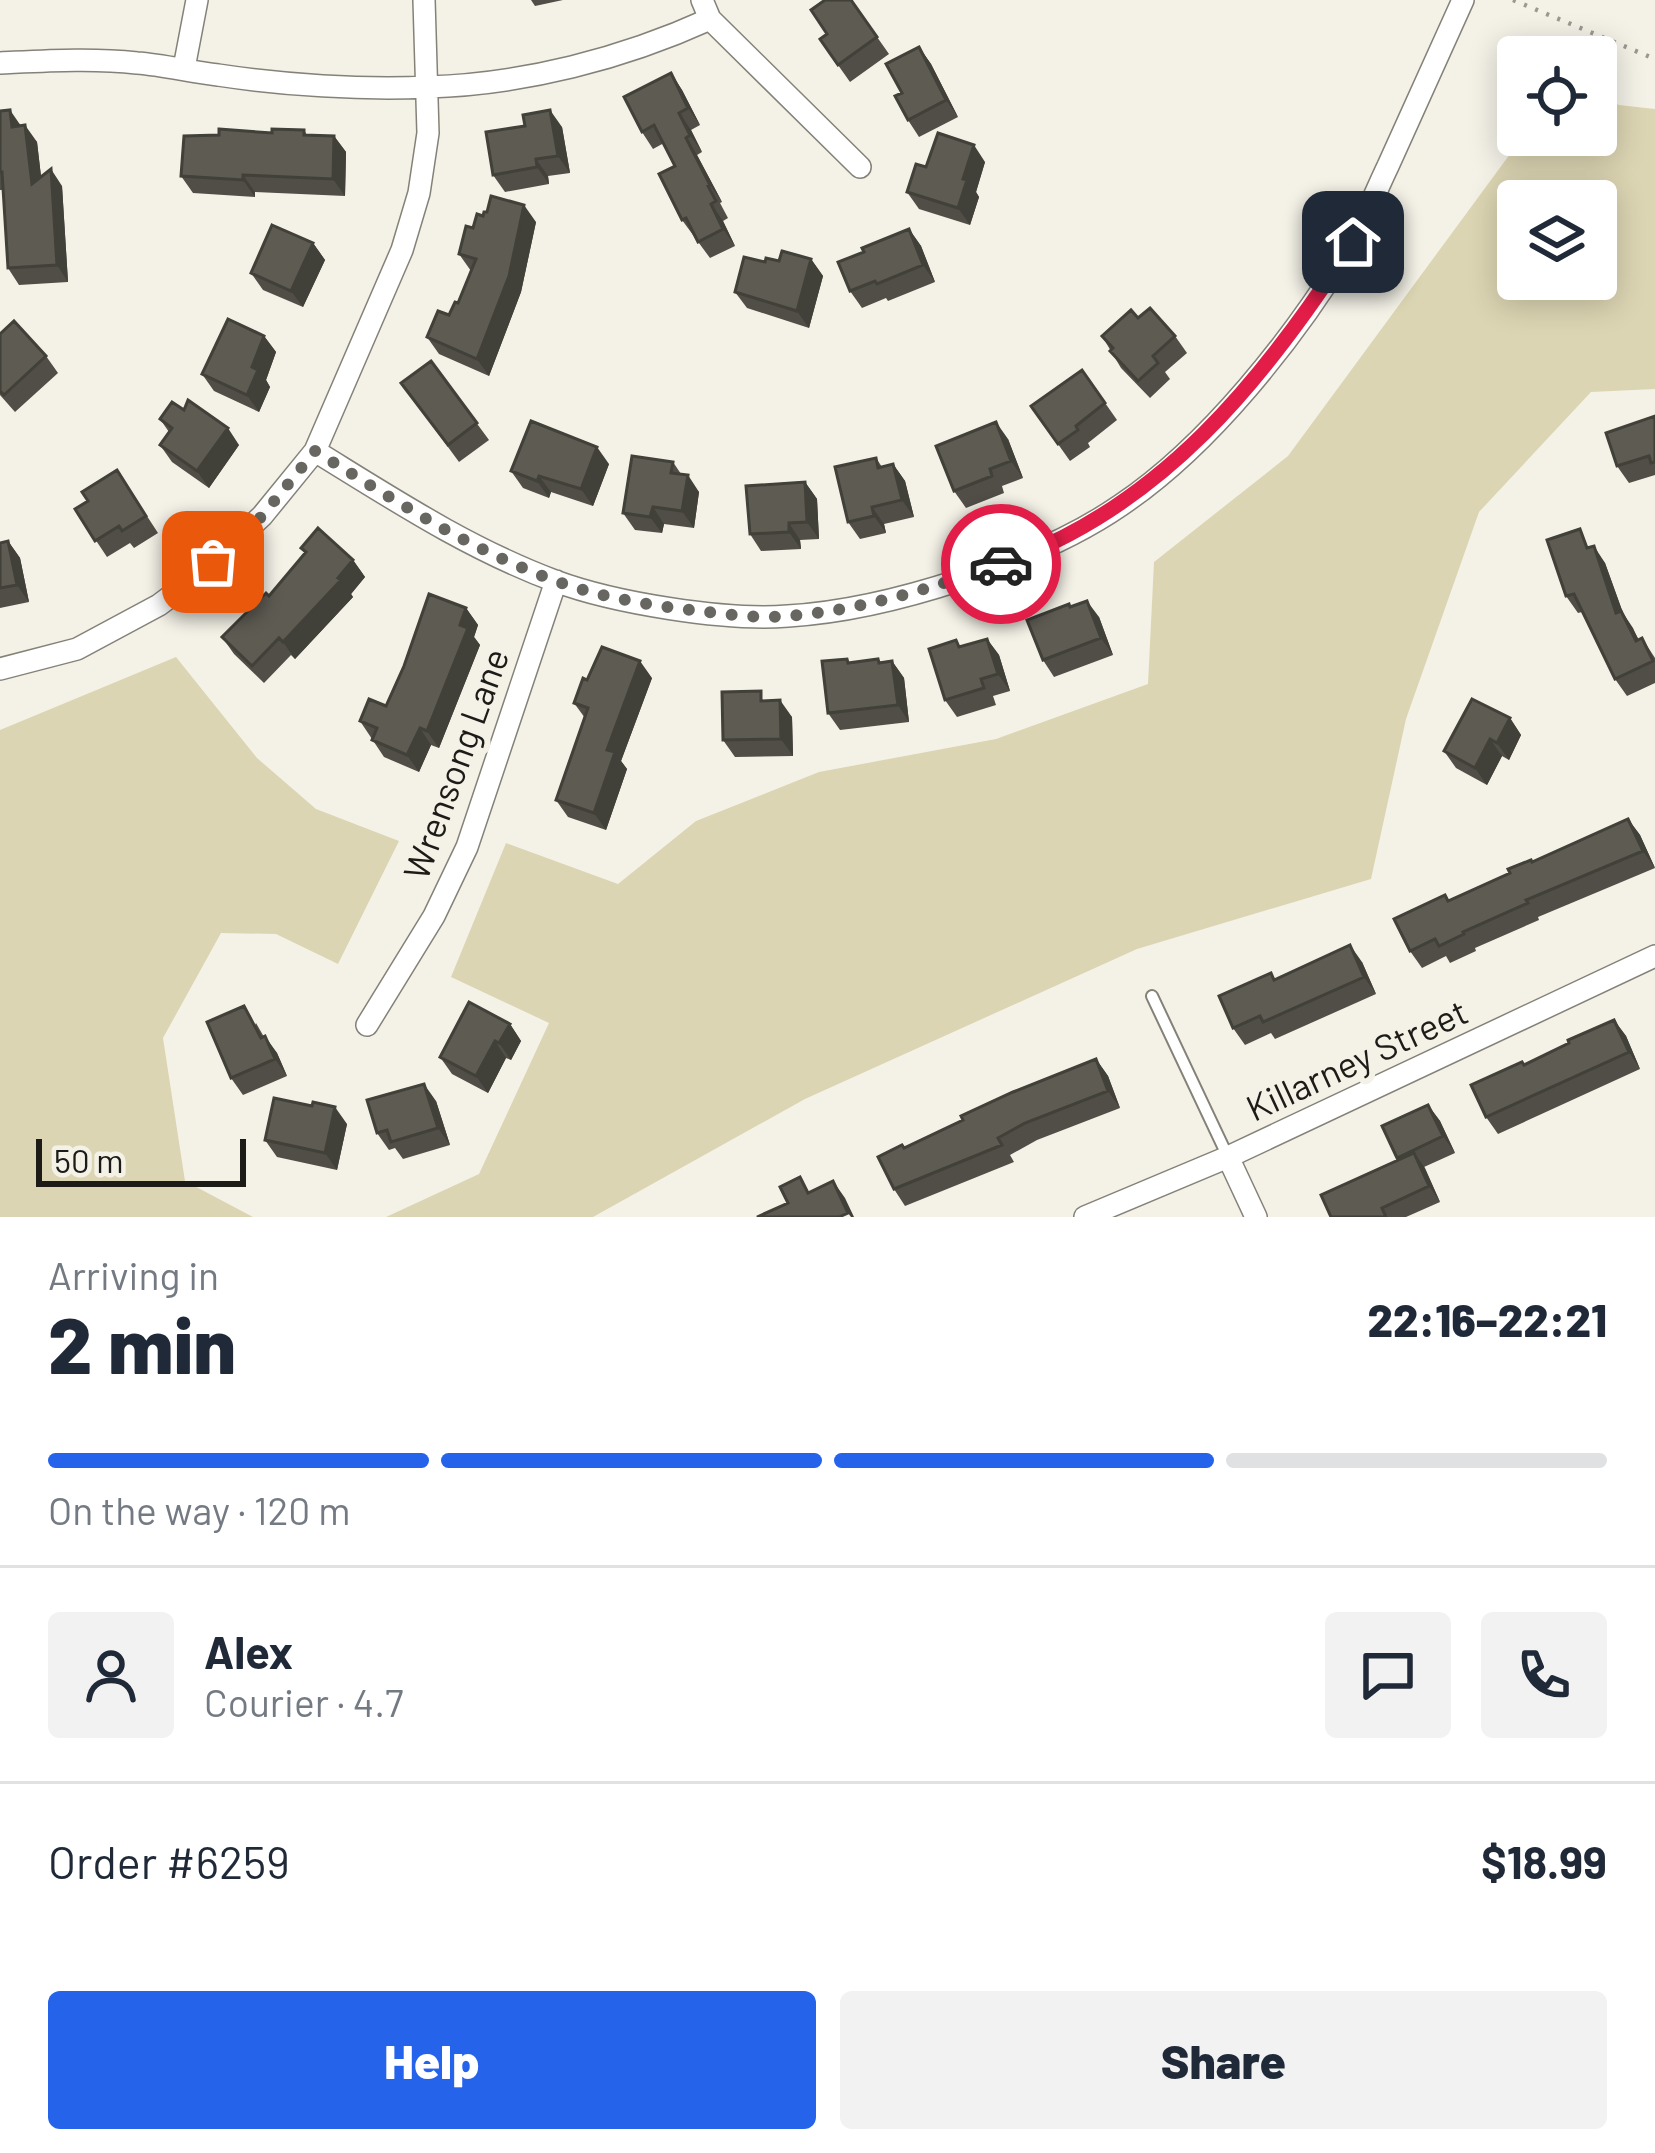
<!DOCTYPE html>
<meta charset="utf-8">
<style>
:root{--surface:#fff;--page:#f2f2f3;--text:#1f2937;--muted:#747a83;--line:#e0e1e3;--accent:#2563eb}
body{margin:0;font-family:Barlow,sans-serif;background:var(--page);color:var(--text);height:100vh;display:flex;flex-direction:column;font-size:45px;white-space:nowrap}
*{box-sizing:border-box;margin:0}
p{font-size:39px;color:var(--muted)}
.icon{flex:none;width:66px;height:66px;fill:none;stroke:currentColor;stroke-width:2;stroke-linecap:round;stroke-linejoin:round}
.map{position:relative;height:1217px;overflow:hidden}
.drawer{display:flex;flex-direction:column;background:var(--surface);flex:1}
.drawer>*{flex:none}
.tools{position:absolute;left:1497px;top:36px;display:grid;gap:24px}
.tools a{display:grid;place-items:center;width:120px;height:120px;border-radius:12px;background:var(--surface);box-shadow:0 6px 30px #0003;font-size:60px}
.scale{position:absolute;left:36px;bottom:30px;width:210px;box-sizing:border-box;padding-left:12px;border:6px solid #1c1b17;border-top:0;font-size:33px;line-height:42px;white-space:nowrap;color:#1c1b17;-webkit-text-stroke:9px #f4f2e7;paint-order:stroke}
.pin{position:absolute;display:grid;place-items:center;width:102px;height:102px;color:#fff;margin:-51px;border-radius:24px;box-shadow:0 6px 18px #0006}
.courier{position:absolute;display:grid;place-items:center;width:120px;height:120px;margin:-60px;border:9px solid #e11d48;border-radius:50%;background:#fff;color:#222;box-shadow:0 3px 15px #0007}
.head em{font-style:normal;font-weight:800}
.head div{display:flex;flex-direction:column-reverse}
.head{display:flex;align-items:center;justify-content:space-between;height:204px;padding:0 48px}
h1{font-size:78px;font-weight:800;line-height:90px}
.bar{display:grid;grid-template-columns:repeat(4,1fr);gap:18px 12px;align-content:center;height:144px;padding:0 48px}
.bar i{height:15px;border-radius:9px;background:var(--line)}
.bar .active{background:var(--accent)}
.bar p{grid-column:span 4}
.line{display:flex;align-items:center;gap:30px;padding:0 48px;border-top:3px solid var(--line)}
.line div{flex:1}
.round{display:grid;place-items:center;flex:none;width:126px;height:126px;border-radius:12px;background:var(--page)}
.action{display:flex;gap:24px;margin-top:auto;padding:24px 48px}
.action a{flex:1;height:138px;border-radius:12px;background:var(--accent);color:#fff;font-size:48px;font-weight:800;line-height:138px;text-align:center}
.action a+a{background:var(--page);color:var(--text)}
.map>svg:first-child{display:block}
.green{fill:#dcd5b3;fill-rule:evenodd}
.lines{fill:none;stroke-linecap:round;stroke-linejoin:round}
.lane-casing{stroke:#848278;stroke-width:14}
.street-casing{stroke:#848278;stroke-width:24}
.path{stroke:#9a9890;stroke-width:4.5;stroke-dasharray:3 9;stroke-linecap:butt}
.lane{stroke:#fff;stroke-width:10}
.street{stroke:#fff;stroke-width:21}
.wall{fill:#504e47}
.shaded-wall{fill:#414039}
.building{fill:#5d5b52;stroke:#414039;stroke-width:3}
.done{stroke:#686660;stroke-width:12;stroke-dasharray:0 21.6}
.route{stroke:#e11d48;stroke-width:15}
.labels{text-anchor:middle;stroke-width:12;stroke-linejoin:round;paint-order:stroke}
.street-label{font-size:36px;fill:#1c1b17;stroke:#f4f2e7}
</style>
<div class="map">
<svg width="1655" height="1217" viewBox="0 0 1655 1217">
<rect width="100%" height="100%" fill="#f4f2e7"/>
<path class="green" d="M 1596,95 L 1619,105 L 1655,109 L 1655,389 L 1591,392 L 1479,512 L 1406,719 L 1371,879 L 1137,949 L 805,1099 L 593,1217 L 386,1217 L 479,1174 L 549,1023 L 451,977 L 506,843 L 618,884 L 696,821 L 819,772 L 996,739 L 1148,684 L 1154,562 L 1288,456 L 1524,135 L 1596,135 ZM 1518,201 L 1596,201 L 1596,279 L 1518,279 Z
M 176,657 L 257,758 L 316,809 L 399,841 L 338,964 L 276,934 L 221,933 L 163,1038 L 185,1181 L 253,1217 L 0,1217 L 0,730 Z"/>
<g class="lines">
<g class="lane-casing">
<path id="lane" d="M 1152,996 L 1228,1157"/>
</g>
<g class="street-casing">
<path id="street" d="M 702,0 L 710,19 L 860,167
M 0,63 C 45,61 92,58 137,63 C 164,65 191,72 218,75 C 284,85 361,90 428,87 C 524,84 622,59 710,19
M 184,68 L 197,0
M 315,451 C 393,499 469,549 555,581 C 614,603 725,621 788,616 C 888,610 1038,562 1121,505 C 1209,446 1294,338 1349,248 C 1364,222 1375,193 1388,166 C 1413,110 1438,55 1463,0
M 0,669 L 77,649 L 159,605 L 195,578 L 262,516 L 315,451 L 402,250 L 419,193 L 428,133 L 424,0
M 367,1025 L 434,916 L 467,847 L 556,581
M 1228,1157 L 1256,1217
M 1085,1217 L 1228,1157 L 1655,956"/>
</g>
<path class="path" d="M 1513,0 L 1655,59"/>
<use href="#lane" class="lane"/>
<use href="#street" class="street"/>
</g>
<path class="wall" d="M 531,0 L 563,0 L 535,6 Z
M 851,0 L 889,54 L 850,82 L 838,65 L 827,34 Z
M 919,47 L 931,64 L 958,117 L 919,137 L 908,120 L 902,93 Z
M 671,73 L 682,90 L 700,125 L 691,130 L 702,152 L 697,155 L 722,202 L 720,203 L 728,218 L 723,221 L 735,246 L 710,258 L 682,220 L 675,166 L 664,143 L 653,149 L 642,132 Z
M 0,111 L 21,125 L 37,142 L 41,177 L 62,186 L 68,282 L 19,285 L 8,268 L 3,190 L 0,190 Z
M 562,127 L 570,173 L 548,176 L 549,184 L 505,192 L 493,175 Z
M 304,130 L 307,135 L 334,136 L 346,152 L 345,196 L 255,192 L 255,197 L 193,193 L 181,176 L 272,133 Z
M 985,162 L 976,192 L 979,197 L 970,225 L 919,209 L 907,192 L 926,167 Z
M 536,222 L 521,292 L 489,376 L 439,354 L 427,337 L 449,315 L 458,303 L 471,271 L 459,254 L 473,228 Z
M 909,229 L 921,246 L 935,282 L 888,301 L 886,298 L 862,308 L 850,291 L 864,252 Z
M 313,243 L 325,260 L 303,307 L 263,290 L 251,273 Z
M 811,259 L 823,276 L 809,328 L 747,308 L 735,292 L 765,262 Z
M 1138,318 L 1175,336 L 1187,353 L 1165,372 L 1170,379 L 1150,398 L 1121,368 L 1102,336 Z
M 0,334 L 46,356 L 58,373 L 15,412 L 0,395 Z
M 264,336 L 276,352 L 266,380 L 270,387 L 259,412 L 214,391 L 202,374 Z
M 431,361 L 489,440 L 459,462 L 401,383 Z
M 1082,370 L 1117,420 L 1088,443 L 1090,447 L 1070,461 L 1031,406 Z
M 1655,416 L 1655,475 L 1629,483 L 1617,466 Z
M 160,419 L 239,445 L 209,488 L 172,462 L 160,445 L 169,432 Z
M 1008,439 L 1023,478 L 1002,486 L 1004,493 L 966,508 L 954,491 Z
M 876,458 L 882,467 L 893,464 L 905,481 L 914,517 L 884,524 L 886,533 L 860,539 L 848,522 Z
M 673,462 L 681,474 L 699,492 L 694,528 L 664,524 L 662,533 L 635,530 L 623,513 Z
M 609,464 L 593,506 L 551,492 L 549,498 L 523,488 L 511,471 Z
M 117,470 L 158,533 L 134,548 L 130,543 L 107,557 L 75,509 L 88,501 Z
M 805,482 L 817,499 L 819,539 L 800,540 L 801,549 L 761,551 L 750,534 Z
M 8,541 L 20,558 L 29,602 L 0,608 L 0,543 Z
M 1592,547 L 1605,563 L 1623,613 L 1639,640 L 1642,638 L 1655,658 L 1655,683 L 1627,696 L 1615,679 L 1582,612 L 1578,613 L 1566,596 Z
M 301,548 L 353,560 L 365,577 L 351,594 L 353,597 L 295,659 L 291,655 L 264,683 L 234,654 L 222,637 L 269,596 L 305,554 Z
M 1070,607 L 1099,617 L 1113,655 L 1054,677 L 1043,660 Z
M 466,608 L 478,625 L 474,637 L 480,645 L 439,748 L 431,745 L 419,772 L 384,757 L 360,721 L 386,706 Z
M 987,639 L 999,655 L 1010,691 L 993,696 L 996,705 L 957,717 L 945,700 L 961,647 Z
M 847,659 L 850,663 L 878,659 L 881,662 L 892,661 L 904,678 L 909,722 L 840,730 L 828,713 Z
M 652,678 L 621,761 L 627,769 L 606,830 L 568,817 L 556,800 L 585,718 L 574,703 L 587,680 Z
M 768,700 L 792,717 L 793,756 L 735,757 L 723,740 Z
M 1510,718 L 1521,735 L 1509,760 L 1502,756 L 1487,785 L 1456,768 L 1444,751 Z
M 1628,819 L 1640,835 L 1655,868 L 1538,917 L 1539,920 L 1475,948 L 1476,951 L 1450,963 L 1446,956 L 1422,968 L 1410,951 L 1445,895 L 1449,900 Z
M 1362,962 L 1376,994 L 1275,1039 L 1271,1033 L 1245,1045 L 1233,1028 L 1271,973 L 1275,979 Z
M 1614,1020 L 1626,1036 L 1640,1069 L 1498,1134 L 1486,1117 L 1524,1065 Z
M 256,1023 L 264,1037 L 277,1053 L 287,1076 L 243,1095 L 231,1078 Z
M 510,1024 L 521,1041 L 511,1060 L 506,1058 L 488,1093 L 452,1074 L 440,1057 Z
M 1096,1059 L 1108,1076 L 1120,1108 L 1037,1140 L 1010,1155 L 1014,1162 L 905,1206 L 894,1189 L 904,1148 Z
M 436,1101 L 450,1145 L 403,1159 L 395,1148 L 389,1150 L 377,1133 Z
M 1428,1105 L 1440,1121 L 1455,1153 L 1424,1167 L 1440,1202 L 1406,1217 L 1331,1217 L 1399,1160 L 1382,1126 Z
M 347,1124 L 337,1170 L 277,1157 L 265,1140 Z"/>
<path class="shaded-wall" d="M 919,47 L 931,64 L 958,117 L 946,100 Z
M 671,73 L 682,90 L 700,125 L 688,108 Z
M 10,110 L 21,126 L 12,127 Z
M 550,110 L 562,127 L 570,173 L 558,156 Z
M 679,113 L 691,130 L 702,152 L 690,135 Z
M 25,125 L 37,142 L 44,201 L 32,184 Z
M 334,136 L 346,152 L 345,196 L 333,179 Z
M 686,138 L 697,155 L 722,202 L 710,185 Z
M 974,145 L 985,162 L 976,192 L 979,197 L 970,225 L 958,208 L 963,179 Z
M 536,159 L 548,176 L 549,184 L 537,167 Z
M 51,169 L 62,186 L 68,282 L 57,265 Z
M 243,175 L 255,192 L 255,197 L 243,180 Z
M 711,204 L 723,221 L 735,246 L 723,229 Z
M 524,205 L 536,222 L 521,292 L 489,376 L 477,359 Z
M 909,229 L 921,246 L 935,282 L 923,265 Z
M 313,243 L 325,260 L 303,307 L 291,291 Z
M 811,259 L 823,276 L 809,328 L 797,311 Z
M 264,336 L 276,352 L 266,380 L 270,387 L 259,412 L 247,395 L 252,367 Z
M 996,422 L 1008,439 L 1023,478 L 1011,461 Z
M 228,428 L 239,445 L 209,488 L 197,471 Z
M 597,447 L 609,464 L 593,506 L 581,489 Z
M 893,464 L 905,481 L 914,517 L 902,500 Z
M 688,475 L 699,492 L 694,528 L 682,511 Z
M 539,476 L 551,492 L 549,498 L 537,481 Z
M 805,482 L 817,499 L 819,539 L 807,522 Z
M 653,507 L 664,524 L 662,533 L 650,517 Z
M 872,507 L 884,524 L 886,533 L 874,516 Z
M 789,523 L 800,540 L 801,549 L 789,532 Z
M 8,541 L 20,558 L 29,602 L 17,585 Z
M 1594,546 L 1605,563 L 1623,613 L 1633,628 L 1647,658 L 1616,613 Z
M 353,560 L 365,577 L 351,594 L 353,597 L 295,659 L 283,642 Z
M 1087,601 L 1099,617 L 1113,655 L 1101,638 Z
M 466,608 L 478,625 L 474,637 L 480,645 L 439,748 L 427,731 Z
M 987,639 L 999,655 L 1010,691 L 998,674 Z
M 640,661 L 652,678 L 621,761 L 627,769 L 606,830 L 594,813 L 607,750 Z
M 892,661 L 904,678 L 909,722 L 898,705 Z
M 780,700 L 792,717 L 793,756 L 781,739 Z
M 1510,718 L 1521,735 L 1509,760 L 1497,743 Z
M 420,728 L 431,745 L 419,772 L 407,755 Z
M 1490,739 L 1502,756 L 1487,785 L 1475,768 Z
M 1628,819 L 1640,835 L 1655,868 L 1643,851 Z
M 1350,945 L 1362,962 L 1376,994 L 1364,977 Z
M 1614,1020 L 1626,1036 L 1640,1069 L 1629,1052 Z
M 510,1024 L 521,1041 L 511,1060 L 499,1043 Z
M 265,1036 L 277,1053 L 287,1076 L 275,1059 Z
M 495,1041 L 506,1058 L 488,1093 L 476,1076 Z
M 1096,1059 L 1108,1076 L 1120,1108 L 1108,1091 Z
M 424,1084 L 436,1101 L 450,1145 L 438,1128 Z
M 1428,1105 L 1440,1121 L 1455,1153 L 1443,1136 Z
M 335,1107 L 347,1124 L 337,1170 L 325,1153 Z
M 1414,1153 L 1425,1168 L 1440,1202 L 1429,1186 Z
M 833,1181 L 845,1198 L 854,1217 L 851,1217 L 848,1213 Z"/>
<path class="building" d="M 825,0 L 851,0 L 877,37 L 838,65 L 820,39 L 827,34 L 811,10 Z
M 919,47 L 946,100 L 908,120 L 895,96 L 902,93 L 886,64 Z
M 671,73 L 688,108 L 679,113 L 690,135 L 686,138 L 710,185 L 708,186 L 716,201 L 711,204 L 723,229 L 698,242 L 686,218 L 682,220 L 659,174 L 675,166 L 654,125 L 642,132 L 624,97 Z
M 10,110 L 12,127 L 25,125 L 32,184 L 51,169 L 57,265 L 8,268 L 2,172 L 0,172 L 0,111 Z
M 550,110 L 558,156 L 536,159 L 537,167 L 493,175 L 486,132 L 525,126 L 523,115 Z
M 219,129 L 272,133 L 272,129 L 304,130 L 304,135 L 334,136 L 333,179 L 243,175 L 243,180 L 181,176 L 184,136 L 219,135 Z
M 938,133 L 974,145 L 963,179 L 967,180 L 958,208 L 907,192 L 916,164 L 926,167 Z
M 491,196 L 524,205 L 509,276 L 477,359 L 427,337 L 438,311 L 449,315 L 455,302 L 458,303 L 476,259 L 459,254 L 466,226 L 473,228 L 477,214 L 483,216 L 484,212 L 487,212 Z
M 272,225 L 313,243 L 291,291 L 251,273 Z
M 909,229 L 923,265 L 877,284 L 875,281 L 850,291 L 838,262 L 864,252 L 862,248 Z
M 782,251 L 811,259 L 797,311 L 735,292 L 744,257 L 765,262 L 766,258 L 779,261 Z
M 1150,308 L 1175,336 L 1153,356 L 1158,363 L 1138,381 L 1110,351 L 1113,348 L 1102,336 L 1131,310 L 1138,318 Z
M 228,319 L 264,336 L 252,367 L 258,370 L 247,395 L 202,374 Z
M 14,321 L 46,356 L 4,395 L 0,391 L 0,334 Z
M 431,361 L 477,423 L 448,445 L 401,383 Z
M 1082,370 L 1105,403 L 1076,426 L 1078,430 L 1058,444 L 1031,406 Z
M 188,400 L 228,428 L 197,471 L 160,445 L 172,428 L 160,419 L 172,402 L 184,410 Z
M 1655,416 L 1655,462 L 1651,463 L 1649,456 L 1617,466 L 1606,433 Z
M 531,421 L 597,447 L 581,489 L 539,476 L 537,481 L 511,471 Z
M 996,422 L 1011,461 L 990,469 L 992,476 L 954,491 L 936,446 Z
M 632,456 L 673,462 L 671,473 L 688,475 L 682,511 L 653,507 L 650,517 L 623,513 Z
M 876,458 L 878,468 L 893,464 L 902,500 L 872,507 L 874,516 L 848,522 L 835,467 Z
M 117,470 L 146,516 L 122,531 L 119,526 L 95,541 L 75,509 L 88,501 L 82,492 Z
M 805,482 L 807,522 L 789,523 L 789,532 L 750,534 L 746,486 Z
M 318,528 L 353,560 L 338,578 L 341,580 L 283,642 L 279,638 L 252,666 L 222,637 L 266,593 L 269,596 L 306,552 L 301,548 Z
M 1580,529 L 1587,548 L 1594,546 L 1616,613 L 1621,611 L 1636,641 L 1642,638 L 1653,661 L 1615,679 L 1574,594 L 1566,596 L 1547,540 Z
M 8,541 L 17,585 L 0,588 L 0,543 Z
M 429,594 L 466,608 L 460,625 L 468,628 L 427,731 L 420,728 L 407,755 L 372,740 L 377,728 L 360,721 L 369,699 L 386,706 L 404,666 Z
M 1087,601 L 1101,638 L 1043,660 L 1027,620 L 1069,604 L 1070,607 Z
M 987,639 L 998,674 L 981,679 L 984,688 L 945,700 L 929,649 L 956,640 L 959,647 Z
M 602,647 L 640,661 L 607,750 L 615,752 L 594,813 L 556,800 L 588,708 L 574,703 L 583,678 L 587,680 Z
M 847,659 L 848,663 L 878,659 L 879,663 L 892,661 L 898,705 L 828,713 L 822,661 Z
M 761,691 L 761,701 L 780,700 L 781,739 L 723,740 L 722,692 Z
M 1472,699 L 1510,718 L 1497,743 L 1490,739 L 1475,768 L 1444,751 Z
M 1628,819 L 1643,851 L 1526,900 L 1528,903 L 1463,932 L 1464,934 L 1439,946 L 1435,939 L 1410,951 L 1394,919 L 1445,895 L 1448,901 L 1510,873 L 1508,869 L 1531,860 L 1532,862 Z
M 1350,945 L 1364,977 L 1263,1022 L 1260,1016 L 1233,1028 L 1219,996 L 1271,973 L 1274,980 Z
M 469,1002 L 510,1024 L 499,1043 L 495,1041 L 476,1076 L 440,1057 Z
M 244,1006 L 261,1038 L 265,1036 L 275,1059 L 231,1078 L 207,1022 Z
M 1614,1020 L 1629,1052 L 1486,1117 L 1471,1085 L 1522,1062 L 1524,1065 L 1569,1043 L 1568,1040 Z
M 1096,1059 L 1108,1091 L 1025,1123 L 998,1138 L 1002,1145 L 894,1189 L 878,1157 L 902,1145 L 904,1148 L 963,1120 L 961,1116 L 1013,1092 Z
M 424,1084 L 438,1128 L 391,1142 L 387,1130 L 377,1133 L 367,1100 Z
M 274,1098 L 312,1106 L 313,1102 L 335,1107 L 325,1153 L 265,1140 Z
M 1428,1105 L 1443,1136 L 1397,1158 L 1382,1126 Z
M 1414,1153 L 1429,1186 L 1382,1208 L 1386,1217 L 1331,1217 L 1321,1195 Z
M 800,1177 L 808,1193 L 833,1181 L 848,1213 L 839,1217 L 757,1217 L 788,1203 L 780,1187 Z"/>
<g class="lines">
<path class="done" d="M 213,562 L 262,516 L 315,451 C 393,499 470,550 556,581 C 601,598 651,605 698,611 C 728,614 759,619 789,616 C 861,610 933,588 1001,564"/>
<path class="route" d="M 1001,564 C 1161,508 1264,380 1353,242"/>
</g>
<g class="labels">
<g class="street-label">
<text transform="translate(456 764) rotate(-70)" y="13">Wrensong Lane</text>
<text transform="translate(1357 1060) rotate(-25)" y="13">Killarney Street</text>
</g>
</g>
</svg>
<div class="tools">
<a><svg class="icon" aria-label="locate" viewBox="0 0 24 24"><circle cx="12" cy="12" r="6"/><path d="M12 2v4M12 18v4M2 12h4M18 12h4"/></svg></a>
<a><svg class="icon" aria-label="layers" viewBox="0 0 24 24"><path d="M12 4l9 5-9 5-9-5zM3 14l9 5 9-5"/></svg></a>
</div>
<div class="scale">50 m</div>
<div class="pin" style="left:213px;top:562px;background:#ea580c"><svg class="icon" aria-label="bag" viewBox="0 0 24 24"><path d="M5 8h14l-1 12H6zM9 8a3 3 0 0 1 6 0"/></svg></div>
<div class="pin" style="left:1353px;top:242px;background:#1f2937"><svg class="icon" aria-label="home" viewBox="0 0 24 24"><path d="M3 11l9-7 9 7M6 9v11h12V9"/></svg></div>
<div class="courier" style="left:1001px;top:564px"><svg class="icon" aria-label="car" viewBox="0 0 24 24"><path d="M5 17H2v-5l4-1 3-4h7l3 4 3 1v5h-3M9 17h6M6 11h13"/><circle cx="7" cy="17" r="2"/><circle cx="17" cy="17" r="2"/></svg></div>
</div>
<section class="drawer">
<div class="head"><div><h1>2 min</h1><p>Arriving in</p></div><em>22:16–22:21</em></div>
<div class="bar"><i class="active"></i><i class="active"></i><i class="active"></i><i></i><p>On the way · 120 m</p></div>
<div class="line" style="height:216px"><a class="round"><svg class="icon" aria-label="person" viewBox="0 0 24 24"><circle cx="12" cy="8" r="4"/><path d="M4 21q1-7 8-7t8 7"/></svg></a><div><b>Alex</b><p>Courier · 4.7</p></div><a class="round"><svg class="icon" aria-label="chat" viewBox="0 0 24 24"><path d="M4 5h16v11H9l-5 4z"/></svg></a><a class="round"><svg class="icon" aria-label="phone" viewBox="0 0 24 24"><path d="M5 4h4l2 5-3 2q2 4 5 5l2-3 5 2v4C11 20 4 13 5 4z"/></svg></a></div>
<div class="line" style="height:156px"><div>Order #6259</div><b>$18.99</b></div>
<div class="action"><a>Help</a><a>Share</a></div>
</section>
